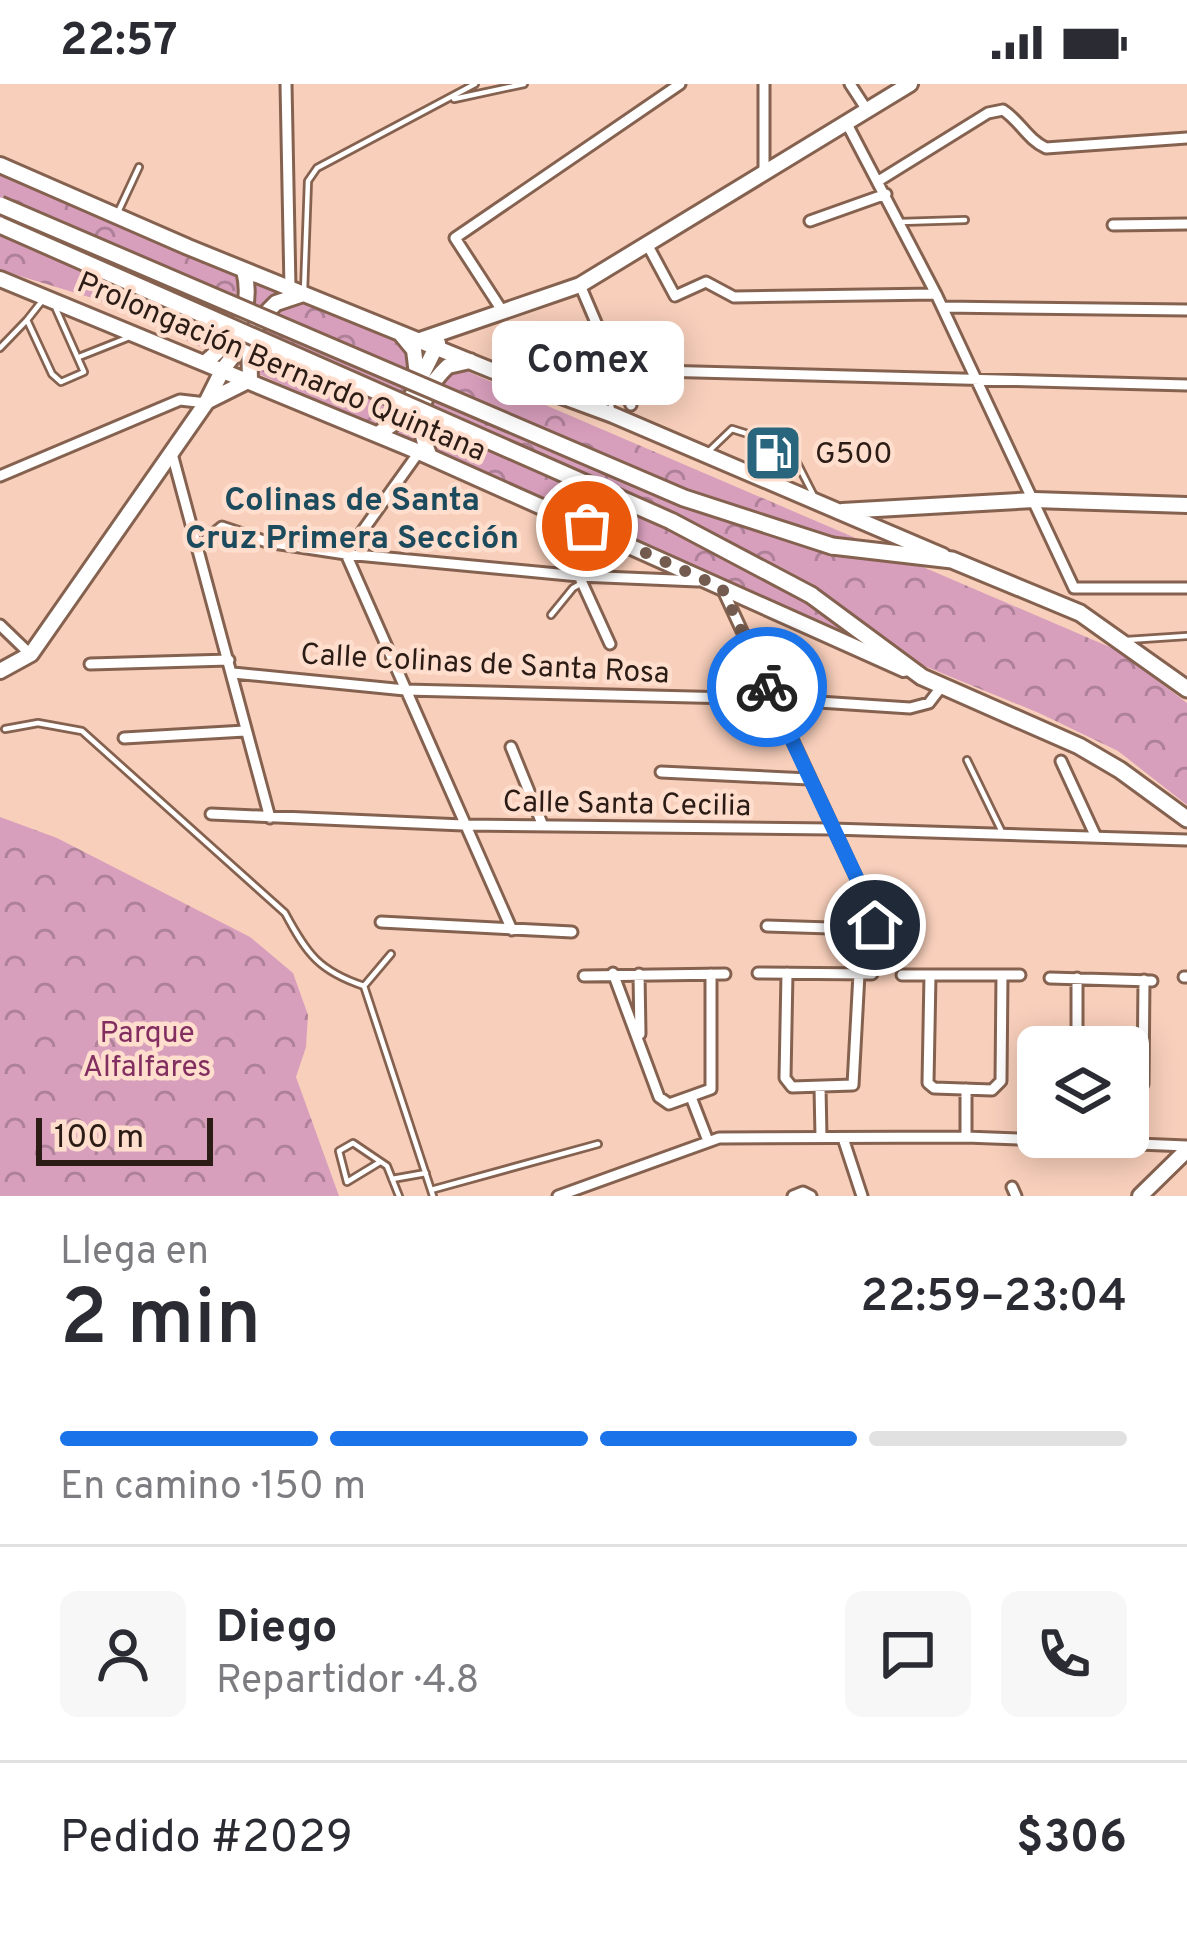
<!DOCTYPE html>
<html lang="es">
<meta charset="utf-8">
<style>
:root{--surface:#fff;--page:#f7f7f7;--text:#2b2b33;--muted:#7c7c81;--line:#e1e1e2;--accent:#1a73e8}
body{margin:0;font-family:Overpass,sans-serif;background:var(--page);color:var(--text);height:100vh;display:flex;flex-direction:column;font-size:45px;white-space:nowrap}
*{box-sizing:border-box;margin:0}
p{font-size:39px;color:var(--muted)}
.icon{flex:none;width:66px;height:66px;fill:none;stroke:currentColor;stroke-width:2;stroke-linecap:round;stroke-linejoin:round}
.map{position:relative;height:1112px;overflow:hidden}
.side{display:flex;flex-direction:column;background:var(--surface);flex:1}
.side>*{flex:none}
.buttons{position:absolute;left:1017px;top:942px;display:grid;gap:24px}
.buttons a{display:grid;place-items:center;width:132px;height:132px;border-radius:18px;background:var(--surface);box-shadow:0 6px 30px #0003;font-size:60px}
.scale{position:absolute;left:36px;bottom:30px;width:177px;box-sizing:border-box;padding-left:12px;border:6px solid #2b1c15;border-top:0;font-size:33px;line-height:42px;white-space:nowrap;color:#2b1c15;-webkit-text-stroke:9px #ffdece;paint-order:stroke}
.pin{position:absolute;display:grid;place-items:center;width:102px;height:102px;color:#fff;margin:-51px;border:6px solid #fff;border-radius:50%;box-shadow:0 3px 12px #0007}
.courier{position:absolute;display:grid;place-items:center;width:120px;height:120px;margin:-60px;border:9px solid #1a73e8;border-radius:50%;background:#fff;color:#222;box-shadow:0 3px 15px #0007}
.bubble{position:absolute;height:84px;border-radius:18px;background:var(--surface);box-shadow:0 6px 30px #0003;font-size:39px;font-weight:600;line-height:84px;text-align:center}
.head em{font-style:normal;font-weight:600}
.head div{display:flex;flex-direction:column-reverse}
.head{display:flex;align-items:center;justify-content:space-between;height:204px;padding:0 60px}
h1{font-size:78px;font-weight:600;line-height:90px}
.bar{display:grid;grid-template-columns:repeat(4,1fr);gap:18px 12px;align-content:center;height:144px;padding:0 60px}
.bar i{height:15px;border-radius:9px;background:var(--line)}
.bar .active{background:var(--accent)}
.bar p{grid-column:span 4}
.line{display:flex;align-items:center;gap:30px;padding:0 60px;border-top:3px solid var(--line)}
.line div{flex:1}
.round{display:grid;place-items:center;flex:none;width:126px;height:126px;border-radius:18px;background:var(--page)}
.status{display:flex;justify-content:space-between;align-items:center;height:84px;padding:0 60px;background:var(--surface);direction:ltr}
.status svg{height:33px;fill:currentColor}
.map>svg:first-child{display:block}
.forest{fill:url(#forest-crowns)}
.lines{fill:none;stroke-linecap:round;stroke-linejoin:round}
.lane-casing{stroke:#856250;stroke-width:10}
.street-casing{stroke:#856250;stroke-width:15}
.secondary-casing{stroke:#856250;stroke-width:20}
.primary-casing{stroke:#856250;stroke-width:21}
.lane{stroke:#fff;stroke-width:4.5}
.street{stroke:#fff;stroke-width:9}
.secondary{stroke:#fff;stroke-width:14}
.primary{stroke:#fff;stroke-width:15}
.primary-bridge-casing{stroke:#856250;stroke-width:21;stroke-linecap:butt}
.primary-bridge{stroke:#fff;stroke-width:15}
.done{stroke:#735b4f;stroke-width:12;stroke-dasharray:0 21.6}
.route{stroke:#1a73e8;stroke-width:15}
.labels{text-anchor:middle;stroke-width:9;stroke-linejoin:round;paint-order:stroke}
.street-label{font-size:30px;fill:#2b1c15;stroke:#ffdece}
.poi-label{font-size:30px;fill:#2b1c15;stroke:#ffdece;text-anchor:start}
.park-label{font-size:30px;fill:#832e60;stroke:#ffdece}
.neighbourhood-label{font-size:33px;font-weight:bold;fill:#1b4b5d;stroke:#ffdece}
</style>
<div class="status"><b>22:57</b><svg viewBox="0 0 49 12"><path d="M0 12V9h3v3zM5 12V6h3v6zM10 12V3h3v9zM15 12V0h3v12zM26 1h20v11H26zM47 4h2v5h-2z"/></svg></div>
<div class="map">
<svg width="1187" height="1112" viewBox="0 0 1187 1112">
<defs>
<pattern id="forest-crowns" width="20" height="18" patternUnits="userSpaceOnUse" patternTransform="scale(3)"><rect width="20" height="18" fill="#d89fbc"/><path d="M2 6a3 3 0 1 1 6 0M12 15a3 3 0 1 1 6 0" fill="none" stroke="#af8198"/></pattern>
</defs>
<rect width="100%" height="100%" fill="#f8cfbb"/>
<path class="forest" d="M 0,87 L 1119,567 L 1187,619 L 1187,721 L 1118,667 L 1039,629 L 620,457 L 99,216 L 0,186 Z
M 0,733 L 57,754 L 250,853 L 293,889 L 308,931 L 306,963 L 296,993 L 339,1112 L 0,1112 Z"/>
<g class="lines">
<g class="lane-casing">
<path id="lane" d="M 454,15 L 524,0
M 119,126 L 139,83
M 900,138 L 965,136
M 304,208 L 308,97 L 317,84 L 475,0
M 42,217 L 27,236 L 52,290 L 61,298 L 84,288 L 56,225
M 0,264 L 27,236
M 79,273 L 127,254
M 579,313 L 591,297 L 607,304 L 612,326
M 708,368 L 732,345 L 789,363 L 815,414
M 551,531 L 573,504 L 582,499
M 1127,556 L 1187,552
M 5,645 L 38,639 L 82,647 L 285,829 C 307,870 319,887 364,902
M 967,676 L 1001,746
M 391,870 L 364,902 L 433,1112
M 380,1078 L 347,1098 L 339,1067 L 353,1059 L 387,1082 L 399,1112
M 392,1095 L 426,1089
M 431,1106 L 598,1060"/>
</g>
<g class="street-casing">
<path id="street" d="M 286,0 L 290,204
M 764,0 L 764,89
M 850,0 L 867,26
M 846,38 L 936,210 L 1074,504 L 1187,504
M 880,96 L 988,29 L 1003,26 C 1020,37 1027,55 1046,64 L 1187,54
M 810,137 L 886,110
M 1113,141 L 1187,140
M 647,160 L 675,212 L 706,198 L 734,213 L 936,210
M 580,201 L 631,321
M 942,223 L 1187,226
M 503,228 L 455,154 L 680,0
M 619,286 L 1187,301
M 171,366 L 270,734
M 419,368 L 346,470 L 512,846
M 0,392 L 180,316 L 206,319
M 194,460 L 204,458 L 222,443 L 267,458 L 346,470 L 579,492 L 698,497
M 579,492 L 610,560
M 722,504 L 876,836 L 875,841 L 862,845 L 767,842
M 0,541 L 30,570
M 90,580 L 229,576
M 233,589 L 405,606 L 773,615 L 910,624 L 929,619 L 942,602
M 124,654 L 245,647
M 511,663 L 543,742
M 1061,677 L 1096,753
M 661,688 L 809,695
M 211,730 L 463,741 L 832,745 L 1187,756
M 381,838 L 572,848
M 613,889 L 659,1013 L 669,1020 L 711,1005 L 711,890
M 758,889 L 872,890
M 787,889 L 785,994 L 792,1003 L 853,1001 L 859,890
M 639,890 L 640,950
M 902,891 L 1020,891
M 930,891 L 928,999 L 934,1004 L 992,1006 L 1001,997 L 1002,891
M 584,892 L 725,890
M 1184,893 L 1187,893
M 1050,894 L 1152,897
M 1077,963 L 1077,894
M 820,1003 L 821,1053
M 1128,1005 L 1143,1000 L 1144,896
M 691,1013 L 708,1057
M 966,1053 L 966,1005
M 843,1054 L 862,1112
M 1012,1103 L 1016,1112
M 558,1112 L 719,1054 L 966,1053 L 1187,1062
M 793,1112 L 803,1108 L 811,1112"/>
</g>
<g class="secondary-casing">
<path id="secondary" d="M 0,81 L 188,163 L 496,288 L 613,331 L 943,472
M 0,195 L 419,368 L 904,585
M 400,249 L 414,266 L 418,299
M 249,254 L 250,296
M 420,256 L 580,201 L 910,0
M 206,278 C 236,253 254,226 244,186
M 206,318 L 250,296
M 378,350 L 401,334 L 438,259
M 430,373 C 415,339 419,309 448,282 L 470,277
M 842,427 L 1034,416 L 1187,421
M 0,587 L 31,570 L 206,319 L 223,285 L 269,226 L 276,219 L 303,210
M 1140,1112 L 1187,1066"/>
</g>
<g class="primary-casing">
<path id="primary" d="M 832,462 L 952,476 L 1080,529 L 1187,605
M 811,511 L 922,593 L 1079,662 L 1120,686 L 1187,735"/>
</g>
<use href="#lane" class="lane"/>
<use href="#street" class="street"/>
<use href="#secondary" class="secondary"/>
<use href="#primary" class="primary"/>
<g class="primary-bridge-casing">
<path id="primary-bridge" d="M 0,121 L 684,414 L 832,462
M 0,141 L 671,437 L 811,511"/>
</g>
<use href="#primary-bridge" class="primary-bridge"/>
</g>
<g class="lines">
<path class="done" d="M 587,442 L 722,504 L 767,603"/>
<path class="route" d="M 767,603 L 875,833 L 875,841"/>
</g>
<defs>
<g id="fuel-square" transform="scale(3)"><rect x="-9" y="-9" width="18" height="18" rx="4" fill="#29657c" stroke="#ffdece"/><path d="M-5.5-6h7V0h2V4h1.3V-2.5L3-4.5l.8-.8L6-3V5H2.5V1h-1V6h-7ZM-4.2-4.7v3.2H.2V-4.7Z" fill="#fff"/></g>
</defs>
<g fill-rule="evenodd">
<use href="#fuel-square" x="773" y="369"/>
</g>
<g class="labels">
<g class="street-label">
<text transform="translate(282 282) rotate(23)" y="10">Prolongación Bernardo Quintana</text>
<text transform="translate(485 579) rotate(3)" y="10">Calle Colinas de Santa Rosa</text>
<text transform="translate(627 719) rotate(1)" y="10">Calle Santa Cecilia</text>
</g>
<g class="poi-label">
<text x="815" y="379">G500</text>
</g>
<g class="park-label">
<text x="147" y="958">Parque<tspan x="147" dy="34">Alfalfares</tspan></text>
</g>
<g class="neighbourhood-label">
<text x="352" y="426">Colinas de Santa<tspan x="352" dy="38">Cruz Primera Sección</tspan></text>
</g>
</g>
</svg>
<div class="buttons">
<a><svg class="icon" aria-label="layers" viewBox="0 0 24 24"><path d="M12 4l9 5-9 5-9-5zM3 14l9 5 9-5"/></svg></a>
</div>
<div class="scale">100 m</div>
<div class="pin" style="left:587px;top:442px;background:#ea580c"><svg class="icon" aria-label="bag" viewBox="0 0 24 24"><path d="M5 8h14l-1 12H6zM9 8a3 3 0 0 1 6 0"/></svg></div>
<div class="pin" style="left:875px;top:841px;background:#1f2937"><svg class="icon" aria-label="home" viewBox="0 0 24 24"><path d="M3 11l9-7 9 7M6 9v11h12V9"/></svg></div>
<div class="courier" style="left:767px;top:603px"><svg class="icon" aria-label="bike" viewBox="0 0 24 24"><circle cx="6" cy="16" r="4"/><circle cx="18" cy="16" r="4"/><path d="M6 16l4-8h5l3 8M10 8l3 8H6M13 5h3"/></svg></div>
<div class="bubble" style="left:492px;top:237px;width:192px">Comex</div>
</div>
<section class="side">
<div class="head"><div><h1>2 min</h1><p>Llega en</p></div><em>22:59–23:04</em></div>
<div class="bar"><i class="active"></i><i class="active"></i><i class="active"></i><i></i><p>En camino · 150 m</p></div>
<div class="line" style="height:216px"><a class="round"><svg class="icon" aria-label="person" viewBox="0 0 24 24"><circle cx="12" cy="8" r="4"/><path d="M4 21q1-7 8-7t8 7"/></svg></a><div><b>Diego</b><p>Repartidor · 4.8</p></div><a class="round"><svg class="icon" aria-label="chat" viewBox="0 0 24 24"><path d="M4 5h16v11H9l-5 4z"/></svg></a><a class="round"><svg class="icon" aria-label="phone" viewBox="0 0 24 24"><path d="M5 4h4l2 5-3 2q2 4 5 5l2-3 5 2v4C11 20 4 13 5 4z"/></svg></a></div>
<div class="line" style="height:156px"><div>Pedido #2029</div><b>$306</b></div>
</section>
